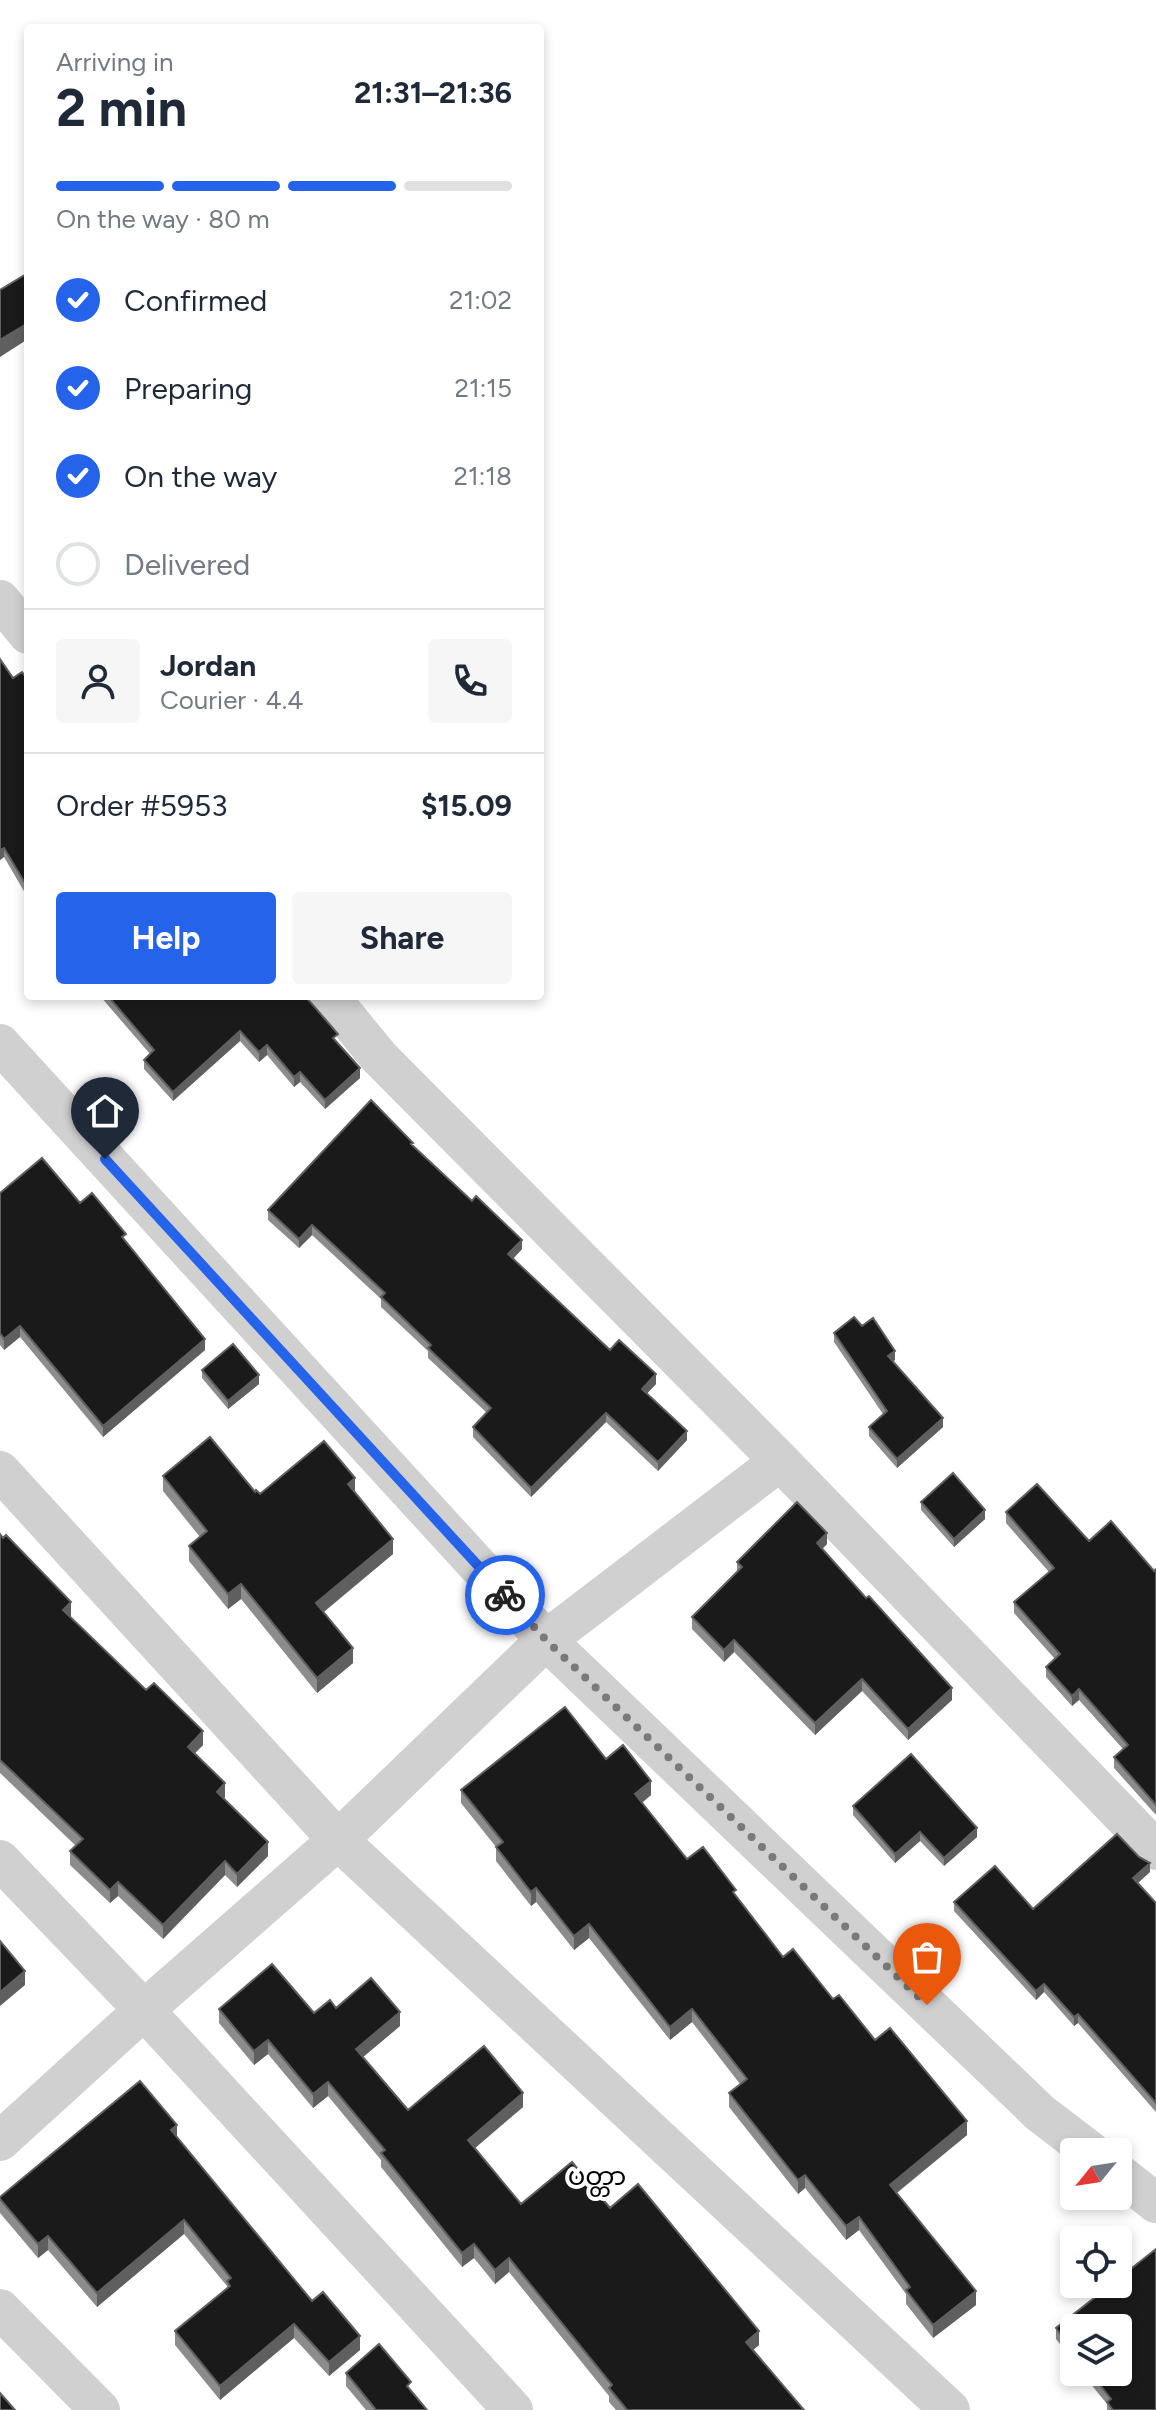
<!DOCTYPE html>
<meta charset="utf-8">
<style>
:root{--surface:#fff;--page:#f6f6f7;--text:#1f2937;--muted:#747a83;--line:#e0e1e3;--accent:#2563eb}
body{margin:0;font-family:Figtree,"Noto Sans Myanmar",sans-serif;background:var(--page);color:var(--text);height:100vh;display:flex;flex-direction:column;font-size:30px;white-space:nowrap}
*{box-sizing:border-box;margin:0}
p{font-size:26px;color:var(--muted)}
.icon{flex:none;width:44px;height:44px;fill:none;stroke:currentColor;stroke-width:2;stroke-linecap:round;stroke-linejoin:round}
.map{position:relative;flex:1;overflow:hidden}
.side{position:absolute;left:24px;top:24px;width:520px;height:976px;display:flex;flex-direction:column;background:var(--surface);border-radius:8px;box-shadow:0 4px 12px #0003}
.side>*{flex:none}
.needle{width:52px;rotate:240deg}
.fabs{position:absolute;left:1060px;top:2138px;display:grid;gap:16px}
.fabs a{display:grid;place-items:center;width:72px;height:72px;border-radius:8px;background:var(--surface);box-shadow:0 4px 12px #0003;font-size:40px}
.pin{position:absolute;display:grid;place-items:center;width:68px;height:68px;color:#fff;margin:-82px -34px;border-radius:50% 50% 50% 0;rotate:-45deg;box-shadow:0 0 8px #0007}
.pin .icon{rotate:45deg}
.courier{position:absolute;display:grid;place-items:center;width:80px;height:80px;margin:-40px;border:6px solid #2563eb;border-radius:50%;background:#fff;color:#222;box-shadow:0 2px 10px #0007}
.summary em{font-style:normal;font-weight:700}
.summary div{display:flex;flex-direction:column-reverse}
.summary{display:flex;align-items:center;justify-content:space-between;height:136px;padding:0 32px}
h1{font-size:52px;font-weight:700;line-height:60px}
.bar{display:grid;grid-template-columns:repeat(4,1fr);gap:12px 8px;align-content:center;height:96px;padding:0 32px}
.bar i{height:10px;border-radius:6px;background:var(--line)}
.bar .current{background:var(--accent)}
.bar p{grid-column:span 4}
.line{display:flex;align-items:center;gap:20px;padding:0 32px;border-top:2px solid var(--line)}
.line div{flex:1}
.round{display:grid;place-items:center;flex:none;width:84px;height:84px;border-radius:8px;background:var(--page)}
ol{padding:0 32px;list-style:none}
li{display:flex;align-items:center;gap:24px;height:88px}
li p{margin-inline-start:auto}
li .icon{padding:8px;border-radius:50%;background:var(--accent);color:#fff;stroke-width:4}
li:last-child{color:var(--muted)}
li i{width:44px;height:44px;border:4px solid var(--line);border-radius:50%}
.primary-button{display:flex;gap:16px;margin-top:auto;padding:16px 32px}
.primary-button a{flex:1;height:92px;border-radius:8px;background:var(--accent);color:#fff;font-size:32px;font-weight:700;line-height:92px;text-align:center}
.primary-button a+a{background:var(--page);color:var(--text)}
.map>svg:first-child{display:block}
.lines{fill:none;stroke-linecap:round;stroke-linejoin:round}
.street{stroke:#d0d0d0;stroke-width:40}
.wall{fill:#8c8c8c}
.shaded-wall{fill:#5f5f5f}
.building{fill:#1a1a1a;stroke:#5f5f5f;stroke-width:2}
.done{stroke:#7a7a7a;stroke-width:8;stroke-dasharray:0 14.4}
.route{stroke:#2563eb;stroke-width:10}
.labels{text-anchor:middle;stroke-width:8;stroke-linejoin:round;paint-order:stroke}
.quarter-label{font-size:26px;fill:#000;stroke:#fff}
</style>
<div class="map">
<svg width="1156" height="2410" viewBox="0 0 1156 2410">
<rect width="100%" height="100%" fill="#fff"/>
<g class="lines">
<path class="street" d="M 0,600 L 28,634
M 329,996 L 379,1057 L 780,1461 L 1156,1850
M 0,1044 L 546,1640 L 1040,2113 L 1091,2152
M 0,1471 L 338,1840 L 950,2410
M 0,1860 L 144,2010 L 513,2410
M 0,2141 L 144,2010 L 338,1840 L 546,1640 L 780,1461
M 1118,2173 L 1156,2203
M 0,2309 L 100,2410"/>
</g>
<path class="wall" d="M 0,659 L 13,678 L 28,680 L 28,898 L 4,857 L 0,860 Z
M 100,996 L 305,996 L 360,1078 L 325,1109 L 300,1082 L 294,1087 L 267,1055 L 259,1062 L 240,1041 L 173,1101 L 144,1069 L 144,1060 L 150,1054 Z
M 413,1146 L 522,1249 L 513,1259 L 610,1350 L 656,1384 L 646,1394 L 687,1440 L 658,1471 L 606,1422 L 531,1497 L 473,1437 L 473,1427 L 487,1413 L 428,1358 L 428,1351 L 381,1307 L 381,1299 L 312,1235 L 299,1248 L 268,1220 L 268,1210 Z
M 0,1193 L 80,1203 L 126,1242 L 205,1350 L 103,1437 L 20,1337 L 4,1350 L 0,1345 Z
M 834,1333 L 895,1360 L 893,1361 L 943,1427 L 897,1468 L 869,1436 L 869,1427 L 883,1414 L 834,1342 Z
M 202,1370 L 259,1384 L 228,1409 L 202,1378 Z
M 163,1476 L 255,1492 L 260,1494 L 355,1493 L 393,1554 L 324,1612 L 353,1663 L 317,1693 L 241,1599 L 228,1609 L 189,1561 L 189,1546 L 200,1537 L 163,1491 Z
M 921,1502 L 985,1519 L 954,1547 L 921,1510 Z
M 1006,1512 L 1089,1541 L 1154,1571 L 1156,1569 L 1156,1815 L 1114,1768 L 1114,1757 L 1123,1749 L 1079,1700 L 1072,1706 L 1046,1677 L 1046,1667 L 1055,1659 L 1014,1613 L 1014,1602 L 1049,1572 L 1006,1523 Z
M 0,1534 L 71,1616 L 70,1617 L 203,1745 L 195,1753 L 225,1797 L 224,1798 L 268,1856 L 237,1887 L 225,1875 L 163,1939 L 118,1896 L 110,1903 L 70,1865 L 70,1851 L 76,1846 L 0,1773 Z
M 827,1544 L 822,1549 L 952,1700 L 908,1740 L 862,1691 L 815,1735 L 734,1652 L 724,1662 L 692,1629 L 692,1617 L 737,1572 L 737,1562 Z
M 606,1759 L 651,1795 L 642,1803 L 687,1859 L 736,1897 L 783,1957 L 833,1999 L 875,2040 L 967,2135 L 897,2193 L 976,2305 L 933,2338 L 906,2304 L 906,2294 L 859,2230 L 846,2240 L 805,2188 L 798,2194 L 729,2107 L 729,2093 L 740,2084 L 692,2022 L 670,2040 L 589,1938 L 574,1950 L 536,1902 L 531,1906 L 496,1861 L 496,1847 L 461,1803 L 461,1790 Z
M 853,1806 L 977,1837 L 944,1866 L 920,1841 L 895,1863 L 853,1815 Z
M 1150,1872 L 1138,1883 L 1156,1903 L 1156,2112 L 1078,2023 L 1074,2026 L 1044,1992 L 1036,2000 L 954,1911 L 954,1902 L 1033,1909 Z
M 336,2008 L 400,2026 L 363,2057 L 408,2110 L 523,2107 L 475,2148 L 521,2204 L 610,2208 L 759,2345 L 753,2350 L 804,2410 L 616,2410 L 609,2402 L 609,2396 L 509,2272 L 495,2284 L 474,2258 L 462,2267 L 381,2167 L 381,2160 L 328,2096 L 313,2108 L 268,2054 L 254,2065 L 219,2023 L 219,2009 L 314,2013 Z
M 177,2137 L 312,2301 L 360,2350 L 329,2376 L 294,2338 L 220,2400 L 175,2345 L 175,2331 L 227,2289 L 227,2286 L 184,2234 L 97,2307 L 48,2250 L 38,2258 L 0,2213 L 0,2197 Z
M 1156,2249 L 1156,2410 L 1107,2410 L 1107,2404 L 1081,2372 L 1118,2372 L 1118,2328 L 1074,2328 L 1074,2362 L 1056,2339 L 1056,2328 L 1112,2284 L 1118,2284 L 1118,2279 Z
M 346,2373 L 411,2391 L 427,2410 L 366,2410 L 346,2386 Z"/>
<path class="shaded-wall" d="M 28,323 L 28,339 L 0,357 L 0,340 Z
M 4,848 L 4,857 L 0,860 L 0,850 Z
M 240,1031 L 240,1041 L 173,1101 L 173,1092 Z
M 267,1045 L 267,1055 L 259,1062 L 259,1052 Z
M 360,1068 L 360,1078 L 325,1109 L 325,1100 Z
M 300,1072 L 300,1082 L 294,1087 L 294,1077 Z
M 312,1225 L 312,1235 L 299,1248 L 299,1239 Z
M 522,1240 L 522,1249 L 508,1264 L 508,1254 Z
M 20,1326 L 20,1337 L 4,1350 L 4,1339 Z
M 205,1339 L 205,1350 L 103,1437 L 103,1426 Z
M 895,1351 L 895,1360 L 888,1365 L 888,1356 Z
M 656,1374 L 656,1384 L 642,1399 L 642,1389 Z
M 259,1375 L 259,1384 L 228,1409 L 228,1401 Z
M 606,1413 L 606,1422 L 531,1497 L 531,1488 Z
M 943,1418 L 943,1427 L 897,1468 L 897,1459 Z
M 687,1431 L 687,1440 L 658,1471 L 658,1462 Z
M 355,1478 L 355,1493 L 348,1484 Z
M 985,1510 L 985,1519 L 954,1547 L 954,1539 Z
M 827,1533 L 827,1544 L 817,1554 L 817,1543 Z
M 393,1539 L 393,1554 L 316,1618 L 316,1603 Z
M 241,1584 L 241,1599 L 228,1609 L 228,1594 Z
M 71,1602 L 71,1616 L 63,1624 L 63,1610 Z
M 734,1640 L 734,1652 L 724,1662 L 724,1650 Z
M 353,1648 L 353,1663 L 317,1693 L 317,1678 Z
M 862,1679 L 862,1691 L 815,1735 L 815,1723 Z
M 952,1688 L 952,1700 L 908,1740 L 908,1729 Z
M 1079,1689 L 1079,1700 L 1072,1706 L 1072,1696 Z
M 203,1731 L 203,1745 L 188,1760 L 188,1747 Z
M 651,1781 L 651,1795 L 635,1808 L 635,1794 Z
M 225,1783 L 225,1797 L 217,1806 L 217,1792 Z
M 977,1828 L 977,1837 L 944,1866 L 944,1858 Z
M 920,1832 L 920,1841 L 895,1863 L 895,1854 Z
M 268,1842 L 268,1856 L 237,1887 L 237,1874 Z
M 225,1861 L 225,1875 L 163,1939 L 163,1925 Z
M 1150,1863 L 1150,1872 L 1133,1887 L 1133,1878 Z
M 118,1882 L 118,1896 L 110,1903 L 110,1890 Z
M 536,1888 L 536,1902 L 531,1906 L 531,1892 Z
M 589,1924 L 589,1938 L 574,1950 L 574,1936 Z
M 25,1971 L 25,1985 L 0,2006 L 0,1992 Z
M 1044,1984 L 1044,1992 L 1036,2000 L 1036,1991 Z
M 692,2009 L 692,2022 L 670,2040 L 670,2027 Z
M 400,2012 L 400,2026 L 356,2063 L 356,2049 Z
M 1078,2014 L 1078,2023 L 1074,2026 L 1074,2017 Z
M 268,2040 L 268,2054 L 254,2065 L 254,2051 Z
M 328,2082 L 328,2096 L 313,2108 L 313,2094 Z
M 523,2093 L 523,2107 L 468,2154 L 468,2140 Z
M 967,2121 L 967,2135 L 890,2198 L 890,2185 Z
M 177,2125 L 177,2139 L 171,2130 Z
M 805,2175 L 805,2188 L 798,2194 L 798,2180 Z
M 859,2217 L 859,2230 L 846,2240 L 846,2226 Z
M 184,2220 L 184,2234 L 97,2307 L 97,2293 Z
M 48,2236 L 48,2250 L 38,2258 L 38,2244 Z
M 474,2244 L 474,2258 L 462,2267 L 462,2253 Z
M 509,2258 L 509,2272 L 495,2284 L 495,2270 Z
M 976,2291 L 976,2305 L 933,2338 L 933,2325 Z
M 294,2324 L 294,2338 L 220,2400 L 220,2386 Z
M 759,2331 L 759,2345 L 746,2356 L 746,2342 Z
M 360,2336 L 360,2350 L 329,2376 L 329,2362 Z"/>
<path class="building" d="M 28,273 L 28,323 L 0,340 L 0,290 Z
M 0,659 L 13,678 L 22,672 L 28,680 L 28,888 L 4,848 L 0,850 Z
M 108,996 L 305,996 L 338,1034 L 333,1038 L 360,1068 L 325,1100 L 300,1072 L 294,1077 L 267,1045 L 259,1052 L 240,1031 L 173,1092 L 144,1060 L 154,1050 Z
M 371,1100 L 413,1143 L 411,1144 L 472,1201 L 476,1196 L 522,1240 L 508,1254 L 610,1350 L 619,1340 L 656,1374 L 642,1389 L 687,1431 L 658,1462 L 606,1413 L 531,1488 L 473,1427 L 491,1408 L 428,1348 L 431,1345 L 381,1297 L 385,1293 L 312,1225 L 299,1239 L 268,1210 Z
M 42,1158 L 80,1203 L 92,1193 L 126,1234 L 122,1237 L 205,1339 L 103,1426 L 20,1326 L 4,1339 L 0,1333 L 0,1193 Z
M 854,1317 L 862,1326 L 873,1318 L 895,1351 L 888,1356 L 943,1418 L 897,1459 L 869,1427 L 887,1411 L 834,1333 Z
M 233,1344 L 259,1375 L 228,1401 L 202,1370 Z
M 210,1437 L 255,1492 L 256,1490 L 260,1494 L 324,1441 L 355,1478 L 348,1484 L 393,1539 L 316,1603 L 353,1648 L 317,1678 L 241,1584 L 228,1594 L 189,1546 L 207,1531 L 163,1476 Z
M 953,1473 L 985,1510 L 954,1539 L 921,1502 Z
M 1037,1484 L 1089,1541 L 1111,1521 L 1154,1571 L 1156,1569 L 1156,1805 L 1114,1757 L 1128,1745 L 1079,1689 L 1072,1696 L 1046,1667 L 1060,1654 L 1014,1602 L 1054,1568 L 1006,1512 Z
M 797,1502 L 827,1533 L 817,1543 L 866,1598 L 869,1596 L 952,1688 L 908,1729 L 862,1679 L 815,1723 L 734,1640 L 724,1650 L 692,1617 L 742,1567 L 737,1562 Z
M 0,1534 L 3,1538 L 6,1535 L 71,1602 L 63,1610 L 146,1690 L 154,1683 L 203,1731 L 188,1747 L 225,1783 L 217,1792 L 268,1842 L 237,1874 L 225,1861 L 163,1925 L 118,1882 L 110,1890 L 70,1851 L 83,1839 L 0,1760 Z
M 565,1707 L 606,1759 L 623,1745 L 651,1781 L 635,1794 L 687,1859 L 703,1847 L 736,1890 L 733,1892 L 783,1957 L 793,1949 L 833,1999 L 839,1995 L 875,2040 L 890,2028 L 967,2121 L 890,2185 L 976,2291 L 933,2325 L 906,2290 L 910,2287 L 859,2217 L 846,2226 L 805,2175 L 798,2180 L 729,2093 L 747,2079 L 692,2009 L 670,2027 L 589,1924 L 574,1936 L 536,1888 L 531,1892 L 496,1847 L 503,1842 L 461,1790 Z
M 911,1754 L 977,1828 L 944,1858 L 920,1832 L 895,1854 L 853,1806 Z
M 1117,1834 L 1139,1857 L 1150,1863 L 1133,1878 L 1156,1903 L 1156,2103 L 1078,2014 L 1074,2017 L 1044,1984 L 1036,1991 L 954,1902 L 995,1866 L 1033,1909 Z
M 0,1941 L 25,1971 L 0,1992 Z
M 272,1964 L 314,2013 L 330,2000 L 336,2008 L 371,1978 L 400,2012 L 356,2049 L 408,2110 L 484,2046 L 523,2093 L 468,2140 L 521,2204 L 572,2162 L 610,2208 L 638,2184 L 759,2331 L 746,2342 L 804,2410 L 627,2410 L 609,2388 L 612,2385 L 509,2258 L 495,2270 L 474,2244 L 462,2253 L 381,2153 L 385,2150 L 328,2082 L 313,2094 L 268,2040 L 254,2051 L 219,2009 Z
M 140,2081 L 177,2125 L 171,2130 L 312,2301 L 323,2292 L 360,2336 L 329,2362 L 294,2324 L 220,2386 L 175,2331 L 230,2286 L 227,2281 L 231,2278 L 184,2220 L 97,2293 L 48,2236 L 38,2244 L 0,2199 L 0,2197 Z
M 1156,2249 L 1156,2410 L 1113,2410 L 1107,2402 L 1111,2399 L 1090,2372 L 1118,2372 L 1118,2328 L 1074,2328 L 1074,2352 L 1056,2328 L 1112,2284 L 1118,2284 L 1118,2279 Z
M 379,2344 L 411,2382 L 407,2386 L 427,2410 L 376,2410 L 346,2373 Z
M 0,2393 L 15,2410 L 0,2410 Z"/>
<g class="lines">
<path class="done" d="M 505,1595 L 546,1640 L 927,2005"/>
<path class="route" d="M 105,1159 L 505,1595"/>
</g>
<g class="labels">
<g class="quarter-label">
<text x="597" y="2185">ပတ္တာ</text>
</g>
</g>
</svg>
<div class="fabs">
<a><svg class="needle" viewBox="-14 -14 28 28"><path d="M0-13l5 13h-10z" fill="#e53935"/><path d="M0 13l5-13h-10z" fill="#747a83"/></svg></a>
<a><svg class="icon" aria-label="locate" viewBox="0 0 24 24"><circle cx="12" cy="12" r="6"/><path d="M12 2v4M12 18v4M2 12h4M18 12h4"/></svg></a>
<a><svg class="icon" aria-label="layers" viewBox="0 0 24 24"><path d="M12 4l9 5-9 5-9-5zM3 14l9 5 9-5"/></svg></a>
</div>
<div class="pin" style="left:927px;top:2005px;background:#ea580c"><svg class="icon" aria-label="bag" viewBox="0 0 24 24"><path d="M5 8h14l-1 12H6zM9 8a3 3 0 0 1 6 0"/></svg></div>
<div class="pin" style="left:105px;top:1159px;background:#1f2937"><svg class="icon" aria-label="home" viewBox="0 0 24 24"><path d="M3 11l9-7 9 7M6 9v11h12V9"/></svg></div>
<div class="courier" style="left:505px;top:1595px"><svg class="icon" aria-label="bike" viewBox="0 0 24 24"><circle cx="6" cy="16" r="4"/><circle cx="18" cy="16" r="4"/><path d="M6 16l4-8h5l3 8M10 8l3 8H6M13 5h3"/></svg></div>
<section class="side">
<div class="summary"><div><h1>2 min</h1><p>Arriving in</p></div><em>21:31–21:36</em></div>
<div class="bar"><i class="current"></i><i class="current"></i><i class="current"></i><i></i><p>On the way · 80 m</p></div>
<ol>
<li><svg class="icon" aria-label="check" viewBox="0 0 24 24"><path d="M5 12l5 5 9-10"/></svg>Confirmed<p>21:02</p></li>
<li><svg class="icon" aria-label="check" viewBox="0 0 24 24"><path d="M5 12l5 5 9-10"/></svg>Preparing<p>21:15</p></li>
<li><svg class="icon" aria-label="check" viewBox="0 0 24 24"><path d="M5 12l5 5 9-10"/></svg>On the way<p>21:18</p></li>
<li><i></i>Delivered</li>
</ol>
<div class="line" style="height:144px"><a class="round"><svg class="icon" aria-label="person" viewBox="0 0 24 24"><circle cx="12" cy="8" r="4"/><path d="M4 21q1-7 8-7t8 7"/></svg></a><div><b>Jordan</b><p>Courier · 4.4</p></div><a class="round"><svg class="icon" aria-label="phone" viewBox="0 0 24 24"><path d="M5 4h4l2 5-3 2q2 4 5 5l2-3 5 2v4C11 20 4 13 5 4z"/></svg></a></div>
<div class="line" style="height:104px"><div>Order #5953</div><b>$15.09</b></div>
<div class="primary-button"><a>Help</a><a>Share</a></div>
</section>
</div>
